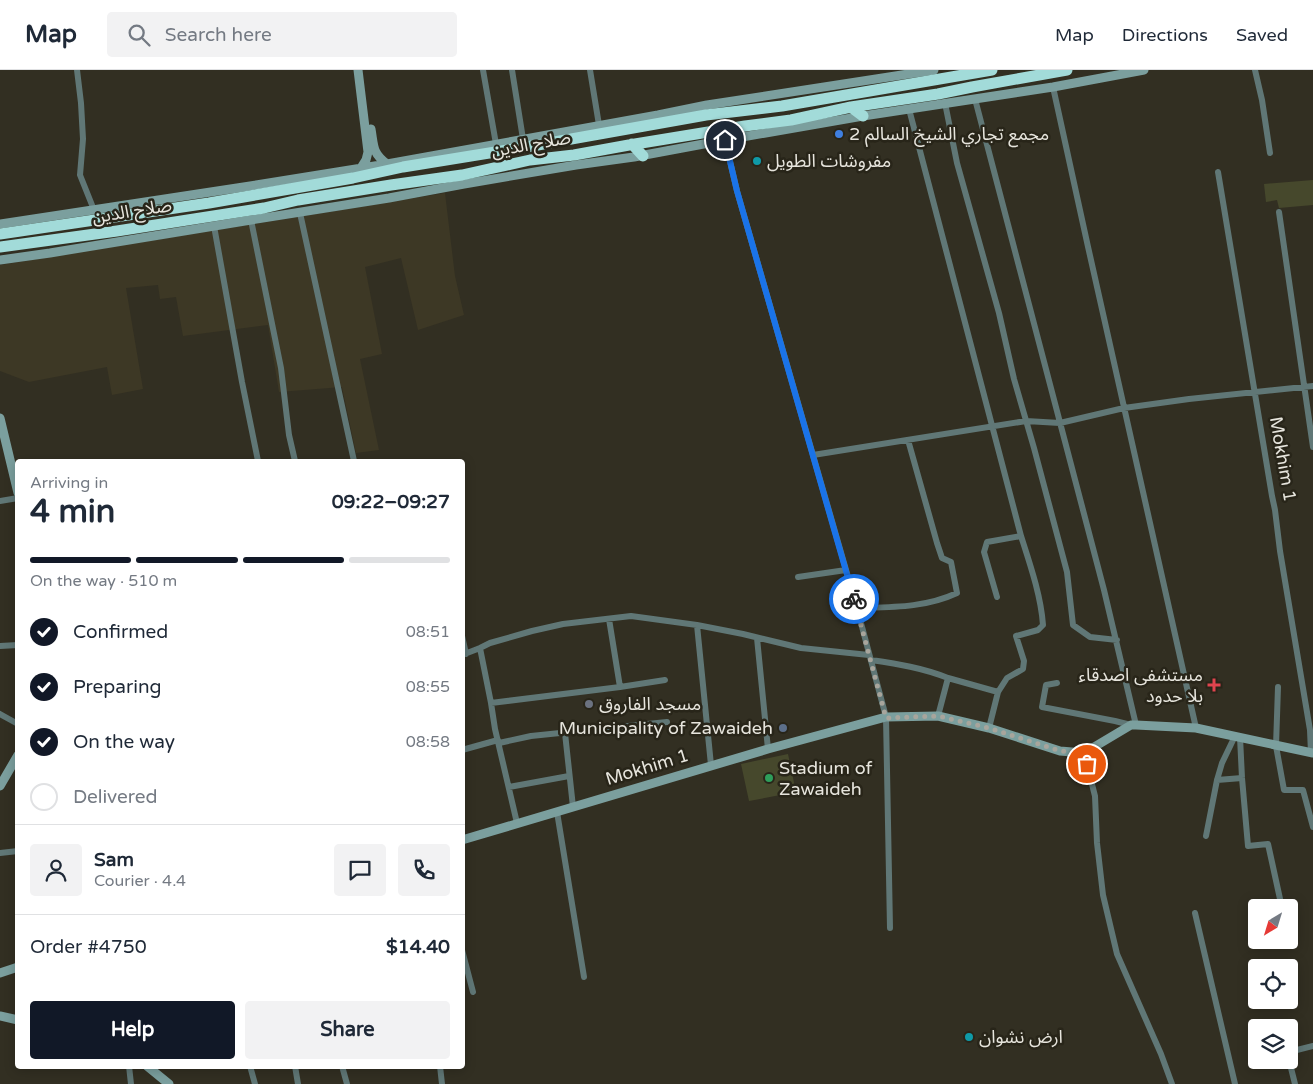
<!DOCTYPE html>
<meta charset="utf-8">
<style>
:root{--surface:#fff;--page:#f2f2f3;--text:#1f2937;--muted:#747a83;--line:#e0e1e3;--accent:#111827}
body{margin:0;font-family:"Varela Round","Noto Sans Arabic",sans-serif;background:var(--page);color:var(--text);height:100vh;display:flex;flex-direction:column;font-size:19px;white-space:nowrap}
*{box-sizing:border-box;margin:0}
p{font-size:16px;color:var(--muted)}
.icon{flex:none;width:28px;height:28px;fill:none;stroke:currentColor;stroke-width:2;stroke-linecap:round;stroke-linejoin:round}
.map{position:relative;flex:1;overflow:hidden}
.side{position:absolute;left:15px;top:389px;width:450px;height:610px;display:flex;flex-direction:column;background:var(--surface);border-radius:5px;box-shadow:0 2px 12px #0003}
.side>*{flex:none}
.needle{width:32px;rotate:218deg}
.fabs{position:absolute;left:1248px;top:829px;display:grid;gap:10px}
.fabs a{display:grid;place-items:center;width:50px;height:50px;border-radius:5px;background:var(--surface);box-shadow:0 2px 12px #0003;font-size:25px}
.pin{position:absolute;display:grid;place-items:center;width:42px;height:42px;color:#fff;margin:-21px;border:2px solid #fff;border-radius:50%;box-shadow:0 1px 5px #0007}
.courier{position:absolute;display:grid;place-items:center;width:50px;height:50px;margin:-25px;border:4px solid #1a73e8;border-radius:50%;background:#fff;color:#222;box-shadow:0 1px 6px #0007}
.headline em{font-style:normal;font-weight:700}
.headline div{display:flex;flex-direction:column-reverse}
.headline{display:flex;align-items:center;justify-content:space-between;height:85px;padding:0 15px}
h1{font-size:32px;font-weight:700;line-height:38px}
.bar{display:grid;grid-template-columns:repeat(4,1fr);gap:8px 5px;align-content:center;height:60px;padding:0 15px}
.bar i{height:6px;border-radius:4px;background:var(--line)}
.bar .on{background:var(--accent)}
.bar p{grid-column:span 4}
.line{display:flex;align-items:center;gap:12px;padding:0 15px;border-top:1px solid var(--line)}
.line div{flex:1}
.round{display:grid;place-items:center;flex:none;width:52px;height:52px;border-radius:5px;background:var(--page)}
ol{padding:0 15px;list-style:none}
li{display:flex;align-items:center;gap:15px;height:55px}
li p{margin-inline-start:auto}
li .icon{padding:5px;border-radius:50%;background:var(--accent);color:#fff;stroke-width:4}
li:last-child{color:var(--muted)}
li i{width:28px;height:28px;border:2px solid var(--line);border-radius:50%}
.cta{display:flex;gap:10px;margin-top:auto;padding:10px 15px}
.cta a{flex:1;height:58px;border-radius:5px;background:var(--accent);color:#fff;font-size:20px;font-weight:700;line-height:58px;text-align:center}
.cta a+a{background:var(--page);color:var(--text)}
header{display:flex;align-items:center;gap:30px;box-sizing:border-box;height:70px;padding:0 25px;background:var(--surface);border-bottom:1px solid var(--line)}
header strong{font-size:24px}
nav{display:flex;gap:28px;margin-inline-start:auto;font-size:18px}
.search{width:350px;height:45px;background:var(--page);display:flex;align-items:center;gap:12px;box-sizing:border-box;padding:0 18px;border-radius:5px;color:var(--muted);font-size:19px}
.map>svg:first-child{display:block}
.built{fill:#3d3825}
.green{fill:#46482c}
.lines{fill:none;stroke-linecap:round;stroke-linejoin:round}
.street{stroke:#607776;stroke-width:6}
.secondary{stroke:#7b9f9e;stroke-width:9}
.highway{stroke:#a2dbd9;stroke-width:11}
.done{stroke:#a8a59c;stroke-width:5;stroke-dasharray:0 9}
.route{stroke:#1a73e8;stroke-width:6}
.shop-dot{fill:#3f7fe0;stroke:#282519;stroke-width:2}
.culture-dot{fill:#0f9aa8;stroke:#282519;stroke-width:2}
.health-dot{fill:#e0444e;stroke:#282519;stroke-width:2}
.worship-dot{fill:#6b7280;stroke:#282519;stroke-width:2}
.service-dot{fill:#5c6f8a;stroke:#282519;stroke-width:2}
.leisure-dot{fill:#2e9e5b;stroke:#282519;stroke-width:2}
.labels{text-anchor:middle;stroke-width:5;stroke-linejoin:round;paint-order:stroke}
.poi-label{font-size:18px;fill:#e7e5dd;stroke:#282519;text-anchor:start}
.street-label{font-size:18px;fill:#e7e5dd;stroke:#282519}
</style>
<header>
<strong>Map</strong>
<div class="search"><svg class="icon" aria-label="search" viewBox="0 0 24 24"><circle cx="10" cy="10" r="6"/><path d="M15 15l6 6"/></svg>Search here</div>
<nav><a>Map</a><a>Directions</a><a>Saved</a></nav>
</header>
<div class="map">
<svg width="1313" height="1014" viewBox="0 0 1313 1014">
<rect width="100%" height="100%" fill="#322f22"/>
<path class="built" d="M 445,123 L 455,206 L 464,245 L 418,260 L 401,188 L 365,197 L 382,284 L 360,289 L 379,380 L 356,383 L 342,317 L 279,322 L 268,255 L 183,266 L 176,227 L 160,229 L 158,215 L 126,218 L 143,319 L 112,325 L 107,297 L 29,312 L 0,301 L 0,195 Z"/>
<path class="green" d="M 1313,110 L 1313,135 L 1279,138 L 1277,130 L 1266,132 L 1264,114 Z
M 788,684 L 796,722 L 749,731 L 741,694 Z"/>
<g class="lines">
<path class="street" d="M 77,0 L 81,33 L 83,69 L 80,105 L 94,140
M 483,0 L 496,74
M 512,0 L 523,69
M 590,0 L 599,55
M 1255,0 L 1262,30 L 1270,83
M 1053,17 C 1099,231 1149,444 1196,658
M 975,29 L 1104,520 L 1136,655
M 945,33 L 957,93 L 999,243 L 1014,309 L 1034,378 L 1067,502 L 1073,555 L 1090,567 L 1117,570
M 909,39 L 1021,466 C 1030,494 1041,526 1043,555 L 1038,560 L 1016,566 L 1024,591 L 1023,599 L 1007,608 L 998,622 L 989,658
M 725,70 L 737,121 L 857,538 L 886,647 L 890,858
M 1218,102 L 1272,426 L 1275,440 L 1280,481 L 1310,660 L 1311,683
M 1279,142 L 1313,377
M 300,143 L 354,391
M 251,150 L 281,298 L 289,365 L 295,391
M 214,156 L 242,312 L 258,391
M 813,385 L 1026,351 L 1060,353 L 1124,338 L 1189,329 L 1313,316
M 0,431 L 18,428
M 798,507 L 846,500
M 997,527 L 984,482 L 987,472 L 1021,466
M 857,538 C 891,537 925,538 957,523 L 951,492 L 942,488 L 937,473 L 908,370
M 609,549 L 620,617
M 697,555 L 711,695
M 462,566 L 466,584
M 757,568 L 768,679
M 0,576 L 18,575
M 480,578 L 491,633 L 495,659 L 517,753
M 462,585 L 480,578 L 490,573 L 532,561 L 563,554 L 631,546 L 697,555 L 743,564 L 801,578 L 869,585
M 871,590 C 898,594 923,598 948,608
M 1057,613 L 1046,615 L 1042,637 L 1115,651 L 1131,655
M 1278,617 L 1276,676 L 1284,720 L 1303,720 L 1313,757
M 491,633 L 620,617 L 665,610
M 0,644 L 18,654
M 938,646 L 948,608 L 998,622
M 565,663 L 573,737
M 1240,667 L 1242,708 L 1248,776 L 1268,774 L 1282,838
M 499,673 L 531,666 L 667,652
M 462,680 L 498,670
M 1084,683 L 1095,726 L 1097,773 L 1103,825 L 1117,884 L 1161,984 L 1172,1014
M 1217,710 L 1242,708
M 509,717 L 569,706
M 557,742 L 584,907
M 1206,766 L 1217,710 L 1222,693 L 1235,666
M 0,783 L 18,781
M 1195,843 L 1235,1014
M 462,880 L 473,922
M 1289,982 L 1313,976
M 1289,990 L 1295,1014
M 129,996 L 131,1014
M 250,996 L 255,1014
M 295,996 L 298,1014
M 342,996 L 347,1014
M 440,996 L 442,1014"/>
<path class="secondary" d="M 358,0 L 368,82 L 366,90 L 361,98
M 371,59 C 374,76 372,83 387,94
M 0,154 L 237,118 L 387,94 L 658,45 L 707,35 L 934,0
M 0,190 L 50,183 L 251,150 L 389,128 L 464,114 L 576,95 L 634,87 L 725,70 L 863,46 L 1053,17 L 1144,0
M 0,348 L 18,423
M 0,716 L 18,685
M 462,770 L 768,679 L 886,647 L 938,646 L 989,658 L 1060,681 L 1084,683 L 1131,655 L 1136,655 L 1196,658 L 1313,683
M 0,903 L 18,897
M 0,946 L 18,950
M 147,996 L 169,1014"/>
<path class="highway" d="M 851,37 L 863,46
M 632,74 L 643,86
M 0,164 L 209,133 L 353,108 L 403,97 L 532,76 L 706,45 L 782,36 L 992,0
M 0,177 L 117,161 L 264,138 L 298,130 L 391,115 L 462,105 L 530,90 L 574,85 L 629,75 L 745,56 L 791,50 L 851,37 L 938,24 L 972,17 L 1067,0"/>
</g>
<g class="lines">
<path class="done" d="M 854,529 L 886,648 L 938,646 L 989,658 L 1060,681 L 1084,683 L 1087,694"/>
<path class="route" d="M 725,70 L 737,121 L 854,529"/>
</g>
<circle class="shop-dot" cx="839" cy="64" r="5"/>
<g class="culture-dot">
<circle cx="757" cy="91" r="5"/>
<circle cx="969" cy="967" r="5"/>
</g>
<path class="health-dot" d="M1211.5 607.5h5v5h5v5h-5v5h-5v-5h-5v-5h5z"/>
<circle class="worship-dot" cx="589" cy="634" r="5"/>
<circle class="service-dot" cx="783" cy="658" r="5"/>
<circle class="leisure-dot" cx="769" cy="708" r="5"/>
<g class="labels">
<g class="poi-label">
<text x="849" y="70">مجمع تجاري الشيخ السالم 2</text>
<text x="767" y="97">مفروشات الطويل</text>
<text x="1203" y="611" text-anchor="end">مستشفى اصدقاء<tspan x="1203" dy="21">بلا حدود</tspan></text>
<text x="599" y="640">مسجد الفاروق</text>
<text x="773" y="664" text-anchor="end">Municipality of Zawaideh</text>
<text x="779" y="704">Stadium of<tspan x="779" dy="21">Zawaideh</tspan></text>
<text x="979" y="973">ارض نشوان</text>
</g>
<g class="street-label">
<text transform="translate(531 74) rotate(-10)" y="6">صلاح الدين</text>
<text transform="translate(132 141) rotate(-9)" y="6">صلاح الدين</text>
<text transform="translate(1283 389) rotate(80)" y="6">Mokhim 1</text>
<text transform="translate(647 697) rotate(-17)" y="6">Mokhim 1</text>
</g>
</g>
</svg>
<div class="fabs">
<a><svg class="needle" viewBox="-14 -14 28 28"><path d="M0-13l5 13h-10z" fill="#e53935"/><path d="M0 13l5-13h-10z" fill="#747a83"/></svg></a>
<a><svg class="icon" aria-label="locate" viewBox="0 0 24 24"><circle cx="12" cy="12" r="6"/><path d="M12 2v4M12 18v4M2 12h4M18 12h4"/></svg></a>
<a><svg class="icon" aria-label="layers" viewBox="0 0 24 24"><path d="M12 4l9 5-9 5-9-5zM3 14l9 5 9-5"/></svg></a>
</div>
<div class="pin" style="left:1087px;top:694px;background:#ea580c"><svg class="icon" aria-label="bag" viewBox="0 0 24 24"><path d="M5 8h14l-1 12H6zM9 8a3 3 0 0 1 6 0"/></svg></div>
<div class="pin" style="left:725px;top:70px;background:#1f2937"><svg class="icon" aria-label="home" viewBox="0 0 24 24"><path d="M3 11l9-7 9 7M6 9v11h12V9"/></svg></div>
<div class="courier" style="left:854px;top:529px"><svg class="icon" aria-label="bike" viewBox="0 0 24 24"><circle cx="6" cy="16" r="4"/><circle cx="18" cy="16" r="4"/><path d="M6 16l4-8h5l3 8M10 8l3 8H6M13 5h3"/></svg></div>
<section class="side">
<div class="headline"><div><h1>4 min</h1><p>Arriving in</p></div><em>09:22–09:27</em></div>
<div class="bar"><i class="on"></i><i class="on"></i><i class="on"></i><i></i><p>On the way · 510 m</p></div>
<ol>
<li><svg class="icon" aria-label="check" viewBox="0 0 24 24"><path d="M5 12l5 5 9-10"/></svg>Confirmed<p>08:51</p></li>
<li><svg class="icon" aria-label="check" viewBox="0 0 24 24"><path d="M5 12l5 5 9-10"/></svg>Preparing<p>08:55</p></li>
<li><svg class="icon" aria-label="check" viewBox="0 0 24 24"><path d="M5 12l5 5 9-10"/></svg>On the way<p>08:58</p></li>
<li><i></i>Delivered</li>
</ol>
<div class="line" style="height:90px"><a class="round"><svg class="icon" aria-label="person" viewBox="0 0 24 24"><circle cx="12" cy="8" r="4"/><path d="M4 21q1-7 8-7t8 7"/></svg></a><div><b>Sam</b><p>Courier · 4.4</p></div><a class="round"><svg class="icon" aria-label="chat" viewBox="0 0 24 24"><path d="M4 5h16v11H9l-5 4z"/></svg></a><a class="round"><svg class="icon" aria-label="phone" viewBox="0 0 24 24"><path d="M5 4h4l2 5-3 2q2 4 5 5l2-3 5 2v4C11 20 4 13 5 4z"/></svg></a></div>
<div class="line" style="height:65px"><div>Order #4750</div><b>$14.40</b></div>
<div class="cta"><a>Help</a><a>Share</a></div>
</section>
</div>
